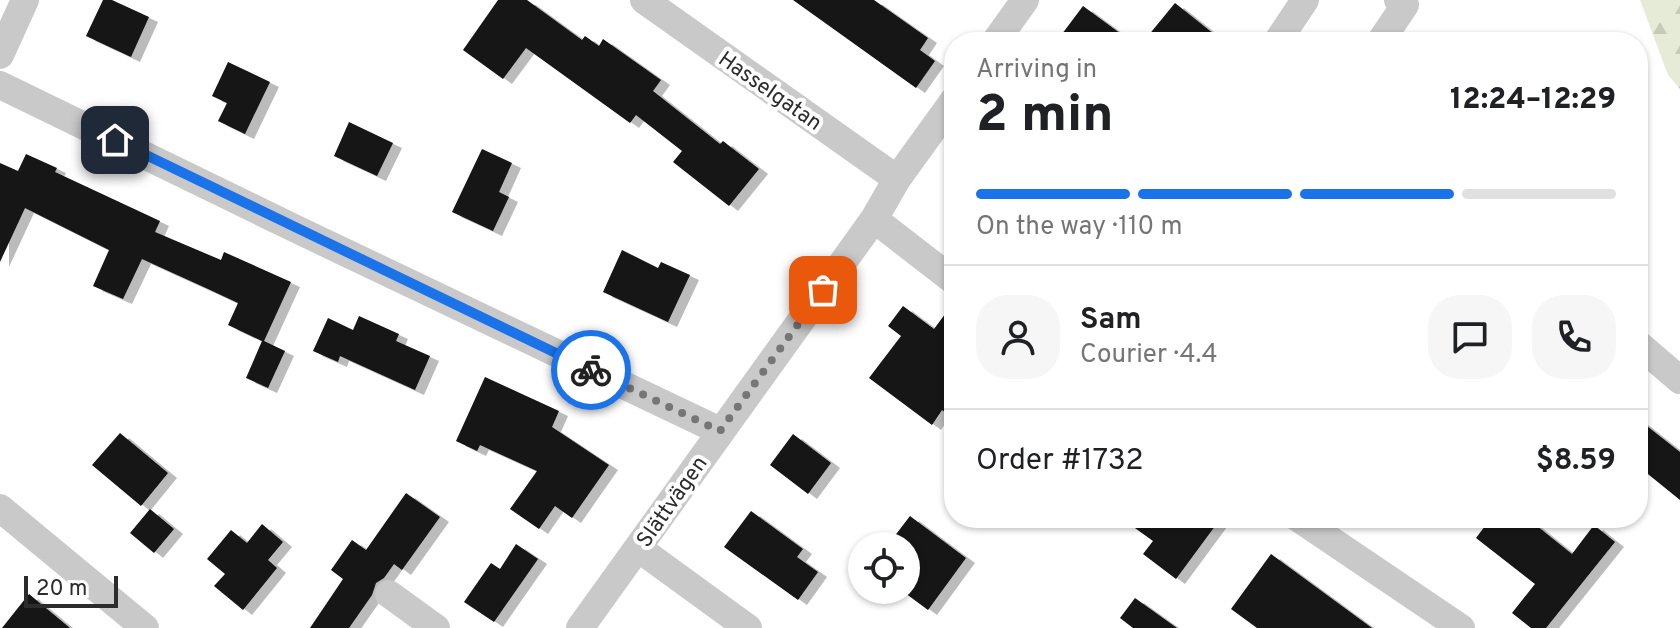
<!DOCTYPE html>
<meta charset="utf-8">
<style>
:root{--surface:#fff;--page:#f6f6f6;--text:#202124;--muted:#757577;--line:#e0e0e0;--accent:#1a73e8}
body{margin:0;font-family:Overpass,sans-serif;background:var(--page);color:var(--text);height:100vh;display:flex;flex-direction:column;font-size:30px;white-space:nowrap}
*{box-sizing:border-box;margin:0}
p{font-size:26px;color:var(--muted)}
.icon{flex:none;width:44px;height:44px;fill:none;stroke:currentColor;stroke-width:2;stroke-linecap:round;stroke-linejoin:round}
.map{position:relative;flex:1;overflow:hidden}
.details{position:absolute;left:944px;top:32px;width:704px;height:496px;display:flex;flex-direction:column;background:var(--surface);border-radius:32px;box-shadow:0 2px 6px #0004}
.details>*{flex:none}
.controls{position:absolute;left:848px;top:532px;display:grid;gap:16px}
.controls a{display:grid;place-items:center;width:72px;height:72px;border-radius:50%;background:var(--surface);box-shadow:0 2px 6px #0004;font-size:40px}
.scale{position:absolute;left:24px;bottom:20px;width:94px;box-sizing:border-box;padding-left:8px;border:4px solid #2c2c2c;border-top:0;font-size:22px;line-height:28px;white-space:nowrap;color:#2c2c2c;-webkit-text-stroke:6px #fff;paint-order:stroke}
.pin{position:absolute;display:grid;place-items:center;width:68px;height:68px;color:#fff;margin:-34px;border-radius:16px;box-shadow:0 4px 12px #0006}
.courier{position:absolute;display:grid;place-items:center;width:80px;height:80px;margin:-40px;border:6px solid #1a73e8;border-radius:50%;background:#fff;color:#222;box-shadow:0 2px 10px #0007}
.headline em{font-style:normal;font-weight:800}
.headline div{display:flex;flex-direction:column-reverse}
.headline{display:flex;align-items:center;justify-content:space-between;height:136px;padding:0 32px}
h1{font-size:52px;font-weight:800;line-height:60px}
.bar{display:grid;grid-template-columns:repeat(4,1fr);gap:12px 8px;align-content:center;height:96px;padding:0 32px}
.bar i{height:10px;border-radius:6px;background:var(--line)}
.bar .current{background:var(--accent)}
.bar p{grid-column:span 4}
.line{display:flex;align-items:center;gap:20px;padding:0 32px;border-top:2px solid var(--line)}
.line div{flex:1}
.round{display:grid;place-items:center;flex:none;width:84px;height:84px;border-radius:32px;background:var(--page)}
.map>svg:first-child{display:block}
.forest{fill:url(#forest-firs)}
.building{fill:#131313;filter:url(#shadow)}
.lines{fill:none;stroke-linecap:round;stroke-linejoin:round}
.street{stroke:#c9c9c9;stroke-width:28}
.done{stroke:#767676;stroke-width:8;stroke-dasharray:0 14.4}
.route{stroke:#1a73e8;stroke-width:10}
.labels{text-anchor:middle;stroke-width:8;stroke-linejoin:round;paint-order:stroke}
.street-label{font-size:22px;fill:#2c2c2c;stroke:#fff}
</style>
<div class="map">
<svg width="1680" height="628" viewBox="0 0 1680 628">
<defs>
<pattern id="forest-firs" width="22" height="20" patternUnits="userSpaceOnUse" patternTransform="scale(2)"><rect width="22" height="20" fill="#e6ebd7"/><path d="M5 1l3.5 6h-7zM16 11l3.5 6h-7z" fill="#c5cab9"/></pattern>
<filter id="shadow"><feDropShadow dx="9" dy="5" stdDeviation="0" flood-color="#0004"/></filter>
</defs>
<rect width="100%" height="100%" fill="#fff"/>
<path class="forest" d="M 1640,0 L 1680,0 L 1680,89 L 1668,75 Z"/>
<path class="building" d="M 103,0 L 112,0 L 149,17 L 131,57 L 86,36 Z
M 498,0 L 527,0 L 582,40 L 585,36 L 599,46 L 603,39 L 661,80 L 653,91 L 720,144 L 723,141 L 759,169 L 729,206 L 673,162 L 682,151 L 636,115 L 630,123 L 526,48 L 503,79 L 463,50 Z
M 793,0 L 874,0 L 928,38 L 920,50 L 935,61 L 916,88 Z
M 1175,3 L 1224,42 L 1143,42 Z
M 1083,6 L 1132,42 L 1056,42 Z
M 228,62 L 270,82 L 245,134 L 218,121 L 227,103 L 212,96 Z
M 349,122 L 393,143 L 377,176 L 334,156 Z
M 482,149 L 512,163 L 499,192 L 509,197 L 493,231 L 452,212 Z
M 26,154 L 57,168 L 55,172 L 160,221 L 155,232 L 221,260 L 224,252 L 291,282 L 264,341 L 285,351 L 268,388 L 246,378 L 262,341 L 228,325 L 238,303 L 208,289 L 142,259 L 123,299 L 93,286 L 109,250 L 25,208 L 0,262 L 0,163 L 18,171 Z
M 622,250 L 658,268 L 661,262 L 690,275 L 668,322 L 603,292 Z
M 954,302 L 954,419 L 942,410 L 932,425 L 869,378 L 901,336 L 888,326 L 903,306 L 934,329 Z
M 359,316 L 399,334 L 396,341 L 430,356 L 415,390 L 340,356 L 338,362 L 313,351 L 328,318 L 353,330 Z
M 485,377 L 559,411 L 552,427 L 609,465 L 572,518 L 555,506 L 539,529 L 510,509 L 537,471 L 480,445 L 477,451 L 456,441 Z
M 1638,419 L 1680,452 L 1680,500 L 1638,466 Z
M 120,433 L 168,473 L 141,506 L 92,465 Z
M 793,434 L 831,463 L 808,494 L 770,465 Z
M 406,493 L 440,517 L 402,570 L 394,564 L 384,578 L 376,583 L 372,595 L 349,628 L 310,628 L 343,579 L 331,570 L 352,540 L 366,550 Z
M 150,509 L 174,529 L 154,553 L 130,533 Z
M 751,511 L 803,549 L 797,557 L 818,572 L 798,600 L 724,547 Z
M 910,516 L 966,558 L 928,610 L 901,590 L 906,590 L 906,546 L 887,546 Z
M 1121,518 L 1221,518 L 1176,579 L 1143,554 L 1153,541 Z
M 1491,518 L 1527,518 L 1572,554 L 1594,525 L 1615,542 L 1546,628 L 1531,628 L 1512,613 L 1535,584 L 1476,538 Z
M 262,524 L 283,542 L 268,560 L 277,568 L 243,610 L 214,586 L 225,574 L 207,559 L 231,530 L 247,543 Z
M 516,544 L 538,559 L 494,622 L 464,602 L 491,563 L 500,569 Z
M 1271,554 L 1372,628 L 1257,628 L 1231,609 Z
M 29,594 L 70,628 L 2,628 Z
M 1135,598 L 1177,628 L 1133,628 L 1120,618 Z"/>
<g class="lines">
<path class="street" d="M 644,0 L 897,179
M 995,42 L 1025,0
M 1277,42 L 1305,0
M 1380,42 L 1405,5 L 1398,0
M 0,55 L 25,0
M 0,85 L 296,229 L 720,431
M 874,219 L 954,281
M 1638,344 L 1680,380
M 0,508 L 145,628
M 1298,518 L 1461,628
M 638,548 L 748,628
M 389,594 L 436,628
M 580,628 L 874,219 L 897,179 L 954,100"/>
</g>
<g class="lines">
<path class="done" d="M 591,370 L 720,431 L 823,290"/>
<path class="route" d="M 115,140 L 591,370"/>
</g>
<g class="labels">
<g class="street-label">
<text transform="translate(771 90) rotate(35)" y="8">Hasselgatan</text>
<text transform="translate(671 501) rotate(-55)" y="8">Slättvägen</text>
</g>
</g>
</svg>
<div class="controls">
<a><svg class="icon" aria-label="locate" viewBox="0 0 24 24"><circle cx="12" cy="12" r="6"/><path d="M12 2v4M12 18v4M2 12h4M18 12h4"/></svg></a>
</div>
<div class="scale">20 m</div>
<div class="pin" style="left:823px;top:290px;background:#ea580c"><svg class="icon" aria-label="bag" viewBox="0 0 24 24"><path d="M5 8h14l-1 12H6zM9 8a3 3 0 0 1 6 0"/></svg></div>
<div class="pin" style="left:115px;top:140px;background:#1f2937"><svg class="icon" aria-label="home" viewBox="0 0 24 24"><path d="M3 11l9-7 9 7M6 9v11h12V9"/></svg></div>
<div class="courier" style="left:591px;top:370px"><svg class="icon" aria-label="bike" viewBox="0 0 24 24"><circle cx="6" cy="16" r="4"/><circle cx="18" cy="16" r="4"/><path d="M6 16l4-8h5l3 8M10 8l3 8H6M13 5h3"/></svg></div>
<section class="details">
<div class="headline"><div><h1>2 min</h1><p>Arriving in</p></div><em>12:24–12:29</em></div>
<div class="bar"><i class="current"></i><i class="current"></i><i class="current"></i><i></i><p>On the way · 110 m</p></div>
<div class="line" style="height:144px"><a class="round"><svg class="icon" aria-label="person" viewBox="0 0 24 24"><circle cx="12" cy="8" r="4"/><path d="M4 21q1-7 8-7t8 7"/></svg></a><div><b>Sam</b><p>Courier · 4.4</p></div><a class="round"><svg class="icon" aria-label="chat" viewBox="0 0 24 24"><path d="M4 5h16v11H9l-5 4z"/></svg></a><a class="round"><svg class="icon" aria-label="phone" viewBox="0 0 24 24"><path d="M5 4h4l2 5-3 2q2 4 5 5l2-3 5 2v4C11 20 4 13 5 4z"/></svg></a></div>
<div class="line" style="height:104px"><div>Order #1732</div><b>$8.59</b></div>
</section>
</div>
